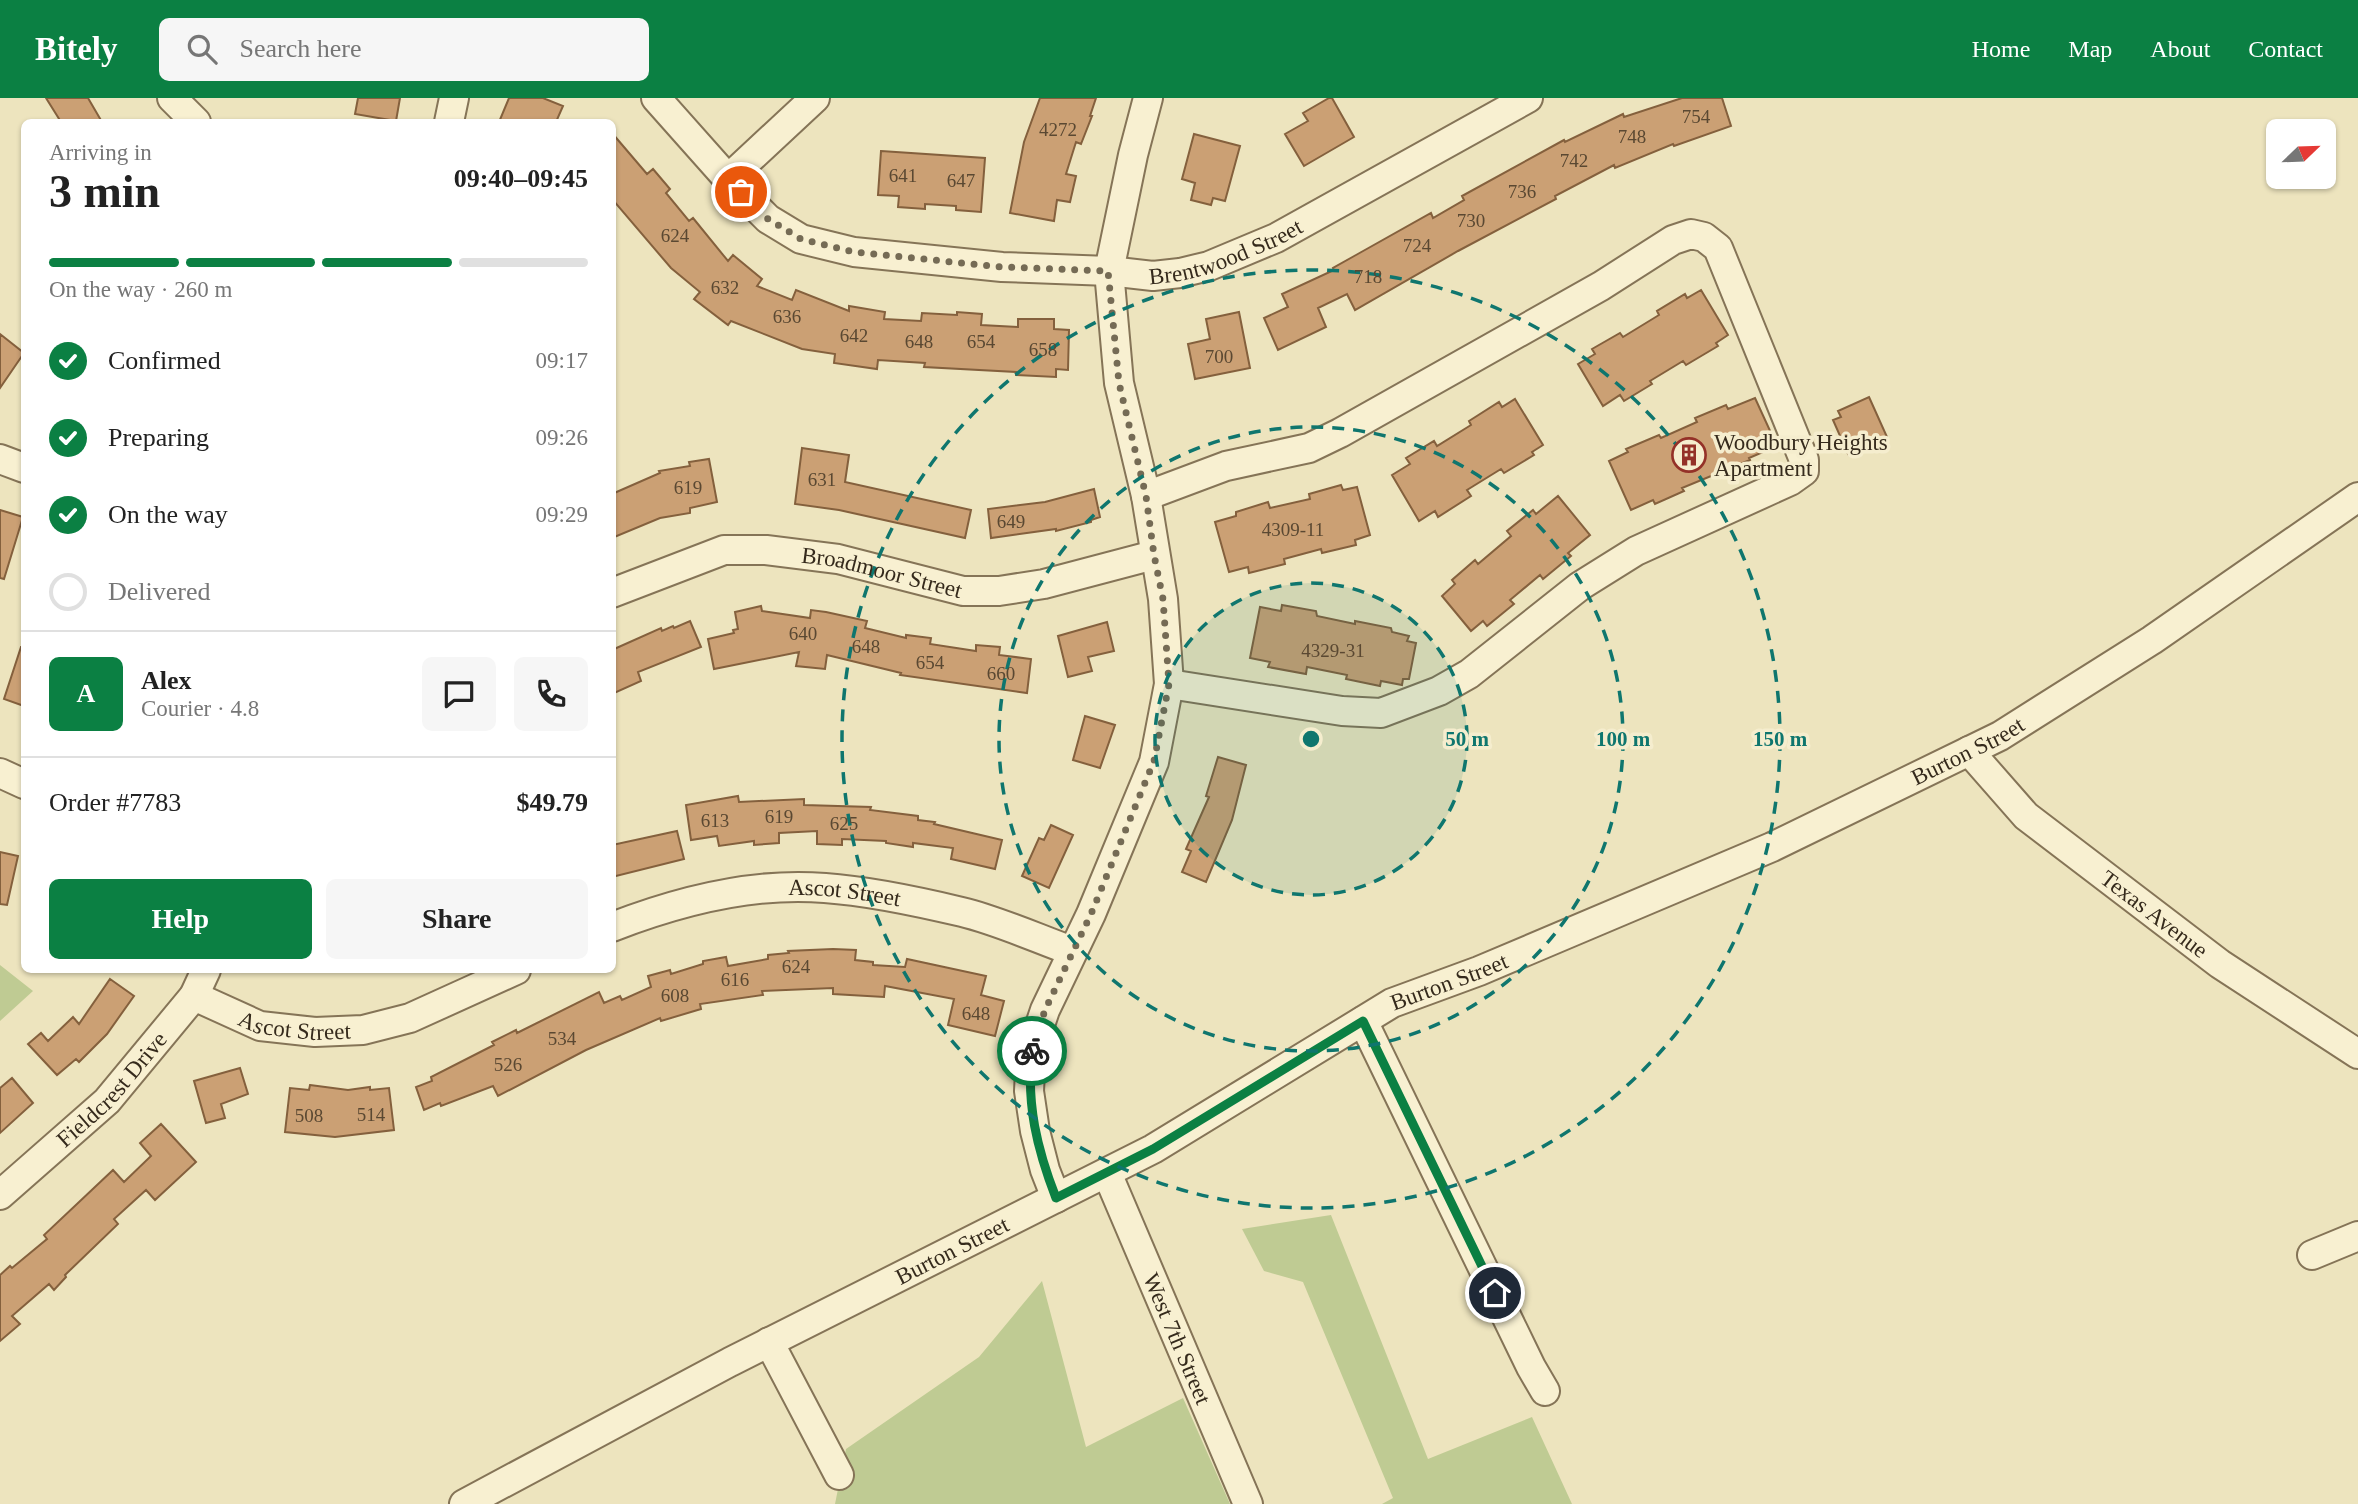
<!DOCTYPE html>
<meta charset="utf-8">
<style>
:root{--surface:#fff;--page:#f6f6f6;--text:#222;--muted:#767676;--line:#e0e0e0;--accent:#0b8043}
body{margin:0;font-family:"Times New Roman",serif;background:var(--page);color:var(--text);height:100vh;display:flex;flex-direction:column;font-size:26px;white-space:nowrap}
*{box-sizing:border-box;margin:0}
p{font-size:23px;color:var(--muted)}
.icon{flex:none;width:38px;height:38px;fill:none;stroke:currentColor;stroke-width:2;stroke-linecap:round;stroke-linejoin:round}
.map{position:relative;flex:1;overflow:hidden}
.details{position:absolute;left:21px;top:21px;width:595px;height:854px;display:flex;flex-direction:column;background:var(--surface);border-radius:10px;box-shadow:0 2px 5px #0004}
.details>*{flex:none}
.needle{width:46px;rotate:67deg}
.buttons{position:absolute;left:2266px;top:21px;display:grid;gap:14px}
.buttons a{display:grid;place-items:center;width:70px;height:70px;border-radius:10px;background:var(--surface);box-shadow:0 2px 5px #0004;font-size:35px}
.pin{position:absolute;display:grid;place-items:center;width:60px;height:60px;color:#fff;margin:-30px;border:4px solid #fff;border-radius:50%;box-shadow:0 2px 7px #0007}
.courier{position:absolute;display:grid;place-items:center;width:70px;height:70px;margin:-35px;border:5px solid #0b8043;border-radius:50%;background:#fff;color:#222;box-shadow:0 2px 9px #0007}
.summary em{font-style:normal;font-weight:600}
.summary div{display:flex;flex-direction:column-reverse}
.summary{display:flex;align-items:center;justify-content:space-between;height:119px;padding:0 28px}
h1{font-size:46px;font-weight:600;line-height:52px}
.bar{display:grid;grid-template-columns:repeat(4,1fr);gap:10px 7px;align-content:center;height:84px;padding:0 28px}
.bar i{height:9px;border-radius:5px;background:var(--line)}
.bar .current{background:var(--accent)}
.bar p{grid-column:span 4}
.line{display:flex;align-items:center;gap:18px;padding:0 28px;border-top:2px solid var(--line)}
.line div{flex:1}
.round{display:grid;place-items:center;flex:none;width:74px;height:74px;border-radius:10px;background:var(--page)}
ol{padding:0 28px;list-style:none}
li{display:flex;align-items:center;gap:21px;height:77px}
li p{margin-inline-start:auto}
li .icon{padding:7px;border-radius:50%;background:var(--accent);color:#fff;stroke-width:4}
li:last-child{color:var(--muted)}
li i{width:38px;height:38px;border:4px solid var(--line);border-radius:50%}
.action{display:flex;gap:14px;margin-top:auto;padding:14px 28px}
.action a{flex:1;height:80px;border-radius:10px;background:var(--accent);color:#fff;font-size:28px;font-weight:600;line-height:80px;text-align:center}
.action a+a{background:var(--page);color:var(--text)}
header{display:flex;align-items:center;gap:42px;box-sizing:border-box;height:98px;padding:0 35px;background:var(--accent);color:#fff}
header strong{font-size:33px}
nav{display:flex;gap:38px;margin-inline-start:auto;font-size:24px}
.search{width:490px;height:63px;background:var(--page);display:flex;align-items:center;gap:18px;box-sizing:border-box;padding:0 24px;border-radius:10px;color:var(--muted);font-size:26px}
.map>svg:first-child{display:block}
.green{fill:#bfcb93}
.building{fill:#cba074;stroke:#84603d;stroke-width:2}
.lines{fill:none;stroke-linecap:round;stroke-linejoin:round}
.minor-casing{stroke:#857457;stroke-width:32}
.minor{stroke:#f8f0d1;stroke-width:28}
.done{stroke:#756b55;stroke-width:7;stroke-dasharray:0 12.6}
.route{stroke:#0b8043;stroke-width:9}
.ring{fill:none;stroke:#0f766e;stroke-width:3.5;stroke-dasharray:12 9}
.labels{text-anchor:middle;stroke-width:7;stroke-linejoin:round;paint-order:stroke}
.number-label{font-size:19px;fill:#5a4832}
.street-label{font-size:23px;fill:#352a1c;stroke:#f5edce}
.poi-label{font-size:23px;fill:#352a1c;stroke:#f5edce;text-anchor:start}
.centre{fill:#0f766e;stroke:#f5edce;stroke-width:3.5}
.ring-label{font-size:21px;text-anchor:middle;font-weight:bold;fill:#0f766e;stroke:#f5edce;stroke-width:7;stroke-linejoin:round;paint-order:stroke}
</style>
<header>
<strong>Bitely</strong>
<div class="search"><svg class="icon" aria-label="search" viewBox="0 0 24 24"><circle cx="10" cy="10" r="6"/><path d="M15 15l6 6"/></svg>Search here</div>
<nav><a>Home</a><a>Map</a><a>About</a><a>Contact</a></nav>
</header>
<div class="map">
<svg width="2358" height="1406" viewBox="0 0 2358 1406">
<rect width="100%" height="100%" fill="#ede4be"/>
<path class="green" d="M 0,867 L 33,893 L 0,923 Z
M 1331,1117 L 1428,1361 L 1532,1319 L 1572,1406 L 1382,1406 L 1393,1400 L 1303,1184 L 1264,1173 L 1242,1131 Z
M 1042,1183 L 1086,1349 L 1183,1300 L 1230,1406 L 835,1406 L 846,1351 L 979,1259 Z"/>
<path class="building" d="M 46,0 L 88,0 L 102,24 L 61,24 Z
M 358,0 L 400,0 L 396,23 L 355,16 Z
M 509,0 L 543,0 L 563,8 L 556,24 L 499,24 Z
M 1040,0 L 1096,0 L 1090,18 L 1092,18 L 1081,46 L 1076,44 L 1066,76 L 1076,78 L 1070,104 L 1057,102 L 1054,123 L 1010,115 L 1024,44 Z
M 1329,0 L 1332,0 L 1354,39 L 1304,68 L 1285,36 L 1308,23 L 1303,15 Z
M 1682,0 L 1722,0 L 1731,28 L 1674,48 L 1673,46 L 1615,70 L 1614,67 L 1555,98 L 1556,101 L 1458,153 L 1355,212 L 1347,196 L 1318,210 L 1326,229 L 1278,252 L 1264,220 L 1288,209 L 1282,196 L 1334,172 L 1333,170 L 1356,157 L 1431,115 L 1433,120 L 1464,102 L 1462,98 L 1564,42 L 1565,44 L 1623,16 L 1624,19 Z
M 612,35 L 647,76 L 653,71 L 670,91 L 666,95 L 689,123 L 693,120 L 728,163 L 733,157 L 762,181 L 757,188 L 792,202 L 796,192 L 849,213 L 849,208 L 885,214 L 884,221 L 921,223 L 922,215 L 957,217 L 957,214 L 982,216 L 981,227 L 1018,229 L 1018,221 L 1054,221 L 1054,231 L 1069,232 L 1068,272 L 1056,271 L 1056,279 L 1016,277 L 1016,274 L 924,269 L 925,265 L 878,262 L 877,271 L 834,265 L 835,256 L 802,251 L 731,223 L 728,227 L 694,201 L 700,194 L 671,170 L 612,101 Z
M 1194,36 L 1240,48 L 1225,103 L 1213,100 L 1211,107 L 1191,102 L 1195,85 L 1182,81 Z
M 881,53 L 985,60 L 981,114 L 956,112 L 956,108 L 925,106 L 925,111 L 898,109 L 899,98 L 878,97 Z
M 1701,192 L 1728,237 L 1716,245 L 1718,248 L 1686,267 L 1683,263 L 1650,283 L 1652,286 L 1624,303 L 1620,297 L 1603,308 L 1578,266 L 1595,256 L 1592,251 L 1620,235 L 1623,239 L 1659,217 L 1657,213 L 1685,196 L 1687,200 Z
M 1239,214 L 1250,270 L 1195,281 L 1188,246 L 1210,241 L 1206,221 Z
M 0,236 L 24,255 L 0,290 Z
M 1869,299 L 1887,339 L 1848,356 L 1833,322 L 1841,319 L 1838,313 Z
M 1755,300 L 1777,348 L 1749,360 L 1750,362 L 1682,390 L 1684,393 L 1655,406 L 1653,402 L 1631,412 L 1609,363 L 1628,354 L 1626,351 L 1659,337 L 1661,340 L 1697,324 L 1695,320 L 1726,307 L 1728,311 Z
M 1515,301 L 1543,347 L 1532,354 L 1534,357 L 1504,375 L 1501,371 L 1467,392 L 1471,398 L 1438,419 L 1435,413 L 1419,423 L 1392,377 L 1410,366 L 1406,360 L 1434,343 L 1437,348 L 1471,327 L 1469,323 L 1499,304 L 1502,309 Z
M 802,350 L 849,357 L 845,384 L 971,412 L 965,440 L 839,412 L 795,406 Z
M 709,361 L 717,404 L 690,410 L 690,415 L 660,420 L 612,440 L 612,396 L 660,375 L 659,373 L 690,368 L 689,364 Z
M 1341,387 L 1343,392 L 1357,389 L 1370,437 L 1355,442 L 1356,447 L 1322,455 L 1321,451 L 1284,461 L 1285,466 L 1249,475 L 1248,469 L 1229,474 L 1215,424 L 1236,418 L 1236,414 L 1268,404 L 1270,410 L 1310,401 L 1309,396 Z
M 1094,391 L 1100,419 L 1091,422 L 1091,424 L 1056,433 L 1056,431 L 991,440 L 988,411 L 1045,404 Z
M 1558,398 L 1590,437 L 1568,455 L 1571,458 L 1543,481 L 1540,477 L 1510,502 L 1514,506 L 1487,528 L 1483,523 L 1471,533 L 1442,498 L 1455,486 L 1452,482 L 1475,462 L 1478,466 L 1511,438 L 1507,433 L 1533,412 L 1536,416 Z
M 0,412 L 23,419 L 4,481 L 0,480 Z
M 1282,507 L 1316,513 L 1317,518 L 1355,526 L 1355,523 L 1391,530 L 1392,534 L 1409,538 L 1407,543 L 1416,545 L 1409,581 L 1403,581 L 1402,587 L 1381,583 L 1380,588 L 1346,581 L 1347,577 L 1307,569 L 1306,576 L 1268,569 L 1270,564 L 1250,560 L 1260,509 L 1281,513 Z
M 761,508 L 762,513 L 810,520 L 811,512 L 826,514 L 867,523 L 865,530 L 906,540 L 906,537 L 931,540 L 930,546 L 976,553 L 976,547 L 1000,549 L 999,557 L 1031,561 L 1027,595 L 900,577 L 901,575 L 827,557 L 825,571 L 796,568 L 799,554 L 714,571 L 708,541 L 734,535 L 733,532 L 738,531 L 735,514 Z
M 690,523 L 701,549 L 638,574 L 641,583 L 612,596 L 612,552 L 661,530 L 662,533 L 673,528 L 674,530 Z
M 1107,524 L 1114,553 L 1088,559 L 1092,573 L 1068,579 L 1058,538 Z
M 21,549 L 24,549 L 24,608 L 4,601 Z
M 1085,618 L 1115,627 L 1100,670 L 1073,662 Z
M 1218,659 L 1246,667 L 1232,722 L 1206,784 L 1182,774 L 1191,753 L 1186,751 L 1209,699 L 1206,698 Z
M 738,698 L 739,704 L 804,701 L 804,707 L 871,709 L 870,712 L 918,718 L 918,722 L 935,724 L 934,726 L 1002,742 L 995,771 L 951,761 L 953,750 L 913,745 L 913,749 L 886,745 L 886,743 L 842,741 L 842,747 L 817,746 L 817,733 L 779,735 L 779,745 L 754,747 L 754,743 L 719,748 L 717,738 L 691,742 L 686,707 Z
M 1051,727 L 1073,737 L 1049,790 L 1022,778 L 1039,740 L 1044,742 Z
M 677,733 L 684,761 L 612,779 L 612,747 Z
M 0,754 L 18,758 L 7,807 L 0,806 Z
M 833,851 L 856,852 L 855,862 L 873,864 L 873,867 L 905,869 L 907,861 L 986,878 L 981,897 L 1004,903 L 995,938 L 948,927 L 954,901 L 885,888 L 884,899 L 833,896 L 833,890 L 762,893 L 763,897 L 700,906 L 701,911 L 661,923 L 660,920 L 586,952 L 498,998 L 493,988 L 441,1008 L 440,1005 L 424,1012 L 416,989 L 432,983 L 431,979 L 494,947 L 492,944 L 516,932 L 517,935 L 599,894 L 604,905 L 620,898 L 622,902 L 651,889 L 648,878 L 670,872 L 671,876 L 703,866 L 703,863 L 726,859 L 728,868 L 768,861 L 768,857 L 789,855 L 788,853 Z
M 110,881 L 134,898 L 107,936 L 79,964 L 76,961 L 57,977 L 28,946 L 41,935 L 48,943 L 73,919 L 79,926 Z
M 240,970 L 248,996 L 221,1006 L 225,1020 L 206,1025 L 194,983 Z
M 12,980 L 33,1005 L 0,1035 L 0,990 Z
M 310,987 L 348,992 L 370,989 L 370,992 L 389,990 L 394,1032 L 335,1039 L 285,1034 L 290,990 L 309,992 Z
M 161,1026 L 196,1064 L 155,1102 L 146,1092 L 114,1121 L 118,1126 L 65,1177 L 66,1179 L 54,1192 L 49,1186 L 12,1218 L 20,1226 L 0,1243 L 0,1177 L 10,1168 L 12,1170 L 47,1141 L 44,1137 L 113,1072 L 124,1084 L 151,1058 L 140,1045 Z"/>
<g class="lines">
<g class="minor-casing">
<g id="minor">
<path d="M 172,0 L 196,24"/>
<path id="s1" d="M 656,0 L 728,81 L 768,121 L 801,141 L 854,154 L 1002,169 L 1109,173 L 1153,178 L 1180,175 L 1209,168 L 1276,140 L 1528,0"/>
<path d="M 449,24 L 454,0"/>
<path d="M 728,81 L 815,0"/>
<path d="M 0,361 L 24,370"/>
<path d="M 1146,398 L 1226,368 L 1309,350 L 1340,335 L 1601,188 L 1673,142 L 1691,136 L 1704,139 L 1718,150 L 1804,362 L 1804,373 L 1790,383 L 1636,453 L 1580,488 L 1469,576 L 1439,593 L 1381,615 L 1342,613 L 1169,586"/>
<path id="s2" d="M 612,495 L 724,452 L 766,452 L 838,461 L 963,493 L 999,493 L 1044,486 L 1154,457"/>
<path id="s3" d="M 1969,653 L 2026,718 L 2220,866 L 2358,956"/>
<path d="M 0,675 L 24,686"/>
<path id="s4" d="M 612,829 C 679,803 754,784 825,790 C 868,793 920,804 962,814 C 999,823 1036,840 1072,853"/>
<path id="s5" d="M 194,898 L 260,928 L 315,934 L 363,932 L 410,920 L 516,872"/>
<path d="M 1363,923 L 1531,1269 L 1545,1293"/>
<path id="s6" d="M 1107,1075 L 1248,1406"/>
<path id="s7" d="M 0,1097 L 107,1003 L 194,898 L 206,872"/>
<path d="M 1056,1100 L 1045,1072 L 1035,1033 L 1029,993 L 1031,954 L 1045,912 L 1091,816 L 1154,664 L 1169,586 L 1163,501 L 1146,398 L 1119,285 L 1109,173 L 1133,57 L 1148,0"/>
<path d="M 2312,1157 L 2358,1138"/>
<path d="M 769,1244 L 839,1377"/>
<path id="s8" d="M 464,1406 L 730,1264 L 1153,1051 L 1392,905 L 1479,873 L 1772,749 L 2000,638 L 2152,542 L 2358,399"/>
</g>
</g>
<use href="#minor" class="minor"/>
</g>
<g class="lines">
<path class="done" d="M 741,94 L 768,121 L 801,141 L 854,154 L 1002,169 L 1108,173 L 1119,285 L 1146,398 L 1154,457 L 1163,501 L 1169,586 L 1154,663 L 1091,816 L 1045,912 L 1032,953"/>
<path class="route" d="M 1032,953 C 1026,1006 1037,1051 1056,1100 L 1153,1051 L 1363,923 L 1495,1195"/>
</g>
<circle cx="1311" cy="641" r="156" fill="#0f766e" fill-opacity=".12"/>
<g class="ring">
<circle cx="1311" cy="641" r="156"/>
<circle cx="1311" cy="641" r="312"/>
<circle cx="1311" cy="641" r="469"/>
</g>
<defs>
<g id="building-ring" transform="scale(1.75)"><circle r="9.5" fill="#f5edce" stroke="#943128" stroke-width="1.5"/><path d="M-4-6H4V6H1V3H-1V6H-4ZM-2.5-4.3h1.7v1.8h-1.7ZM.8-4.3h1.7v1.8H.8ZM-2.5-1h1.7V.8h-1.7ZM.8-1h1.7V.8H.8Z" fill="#943128"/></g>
</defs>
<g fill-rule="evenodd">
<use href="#building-ring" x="1689" y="357"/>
</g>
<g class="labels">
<g class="number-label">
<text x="1696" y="25">754</text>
<text x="1058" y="38">4272</text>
<text x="1632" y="45">748</text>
<text x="1574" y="69">742</text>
<text x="903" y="84">641</text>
<text x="961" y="89">647</text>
<text x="1522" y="100">736</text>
<text x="1471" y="129">730</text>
<text x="675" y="144">624</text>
<text x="1417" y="154">724</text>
<text x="1368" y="185">718</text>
<text x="725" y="196">632</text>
<text x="787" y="225">636</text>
<text x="854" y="244">642</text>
<text x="919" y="250">648</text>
<text x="981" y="250">654</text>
<text x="1043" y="258">658</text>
<text x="1219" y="265">700</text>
<text x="822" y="388">631</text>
<text x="688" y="396">619</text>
<text x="1011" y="430">649</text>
<text x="1293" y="438">4309-11</text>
<text x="803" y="542">640</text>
<text x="866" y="555">648</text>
<text x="1333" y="559">4329-31</text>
<text x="930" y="571">654</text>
<text x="1001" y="582">660</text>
<text x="779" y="725">619</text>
<text x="715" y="729">613</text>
<text x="844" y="732">625</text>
<text x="796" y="875">624</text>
<text x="735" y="888">616</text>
<text x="675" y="904">608</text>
<text x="976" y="922">648</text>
<text x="562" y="947">534</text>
<text x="508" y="973">526</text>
<text x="371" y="1023">514</text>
<text x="309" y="1024">508</text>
</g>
<g class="street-label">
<text dy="8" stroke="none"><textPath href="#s1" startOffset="635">Brentwood Street</textPath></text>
<text dy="8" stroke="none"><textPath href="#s2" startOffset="280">Broadmoor Street</textPath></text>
<text dy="8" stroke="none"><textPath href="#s8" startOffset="1684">Burton Street</textPath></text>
<text dy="8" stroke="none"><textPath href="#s4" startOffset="238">Ascot Street</textPath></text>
<text dy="8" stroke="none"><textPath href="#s3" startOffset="248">Texas Avenue</textPath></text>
<text dy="8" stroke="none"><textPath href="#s8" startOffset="1116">Burton Street</textPath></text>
<text dy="8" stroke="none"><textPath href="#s5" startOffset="107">Ascot Street</textPath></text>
<text dy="8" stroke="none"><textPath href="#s7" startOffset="154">Fieldcrest Drive</textPath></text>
<text dy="8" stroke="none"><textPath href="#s8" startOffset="550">Burton Street</textPath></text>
<text dy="8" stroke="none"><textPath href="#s6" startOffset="180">West 7th Street</textPath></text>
</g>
<g class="poi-label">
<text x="1714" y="352">Woodbury Heights<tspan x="1714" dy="26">Apartment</tspan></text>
</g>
</g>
<circle cx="1311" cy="641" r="10" class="centre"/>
<g class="ring-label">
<text x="1467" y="648">50 m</text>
<text x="1623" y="648">100 m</text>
<text x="1780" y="648">150 m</text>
</g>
</svg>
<div class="buttons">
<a><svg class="needle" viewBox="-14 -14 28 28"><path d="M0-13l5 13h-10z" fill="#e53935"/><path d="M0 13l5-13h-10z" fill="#767676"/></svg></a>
</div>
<div class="pin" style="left:741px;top:94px;background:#ea580c"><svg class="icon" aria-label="bag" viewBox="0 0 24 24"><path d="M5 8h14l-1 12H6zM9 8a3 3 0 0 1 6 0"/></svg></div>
<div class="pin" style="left:1495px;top:1195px;background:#1f2937"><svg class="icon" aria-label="home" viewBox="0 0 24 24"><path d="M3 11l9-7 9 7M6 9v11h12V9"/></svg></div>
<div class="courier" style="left:1032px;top:953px"><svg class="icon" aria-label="bike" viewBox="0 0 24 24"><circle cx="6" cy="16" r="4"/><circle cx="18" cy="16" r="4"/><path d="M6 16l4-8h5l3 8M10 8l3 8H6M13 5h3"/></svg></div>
<section class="details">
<div class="summary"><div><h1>3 min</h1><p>Arriving in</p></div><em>09:40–09:45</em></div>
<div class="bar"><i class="current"></i><i class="current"></i><i class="current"></i><i></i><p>On the way · 260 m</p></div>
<ol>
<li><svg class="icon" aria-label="check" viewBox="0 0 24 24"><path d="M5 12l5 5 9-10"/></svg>Confirmed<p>09:17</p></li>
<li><svg class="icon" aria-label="check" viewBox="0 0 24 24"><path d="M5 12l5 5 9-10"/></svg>Preparing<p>09:26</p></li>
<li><svg class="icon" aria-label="check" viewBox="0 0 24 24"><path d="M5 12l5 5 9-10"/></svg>On the way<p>09:29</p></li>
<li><i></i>Delivered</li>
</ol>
<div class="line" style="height:126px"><b class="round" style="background:var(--accent);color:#fff">A</b><div><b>Alex</b><p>Courier · 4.8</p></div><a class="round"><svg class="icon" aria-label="chat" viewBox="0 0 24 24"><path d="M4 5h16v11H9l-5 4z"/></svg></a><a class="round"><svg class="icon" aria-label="phone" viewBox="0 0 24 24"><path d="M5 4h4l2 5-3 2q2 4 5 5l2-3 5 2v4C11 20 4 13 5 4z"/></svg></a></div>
<div class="line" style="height:91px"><div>Order #7783</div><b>$49.79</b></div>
<div class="action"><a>Help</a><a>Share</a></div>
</section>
</div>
